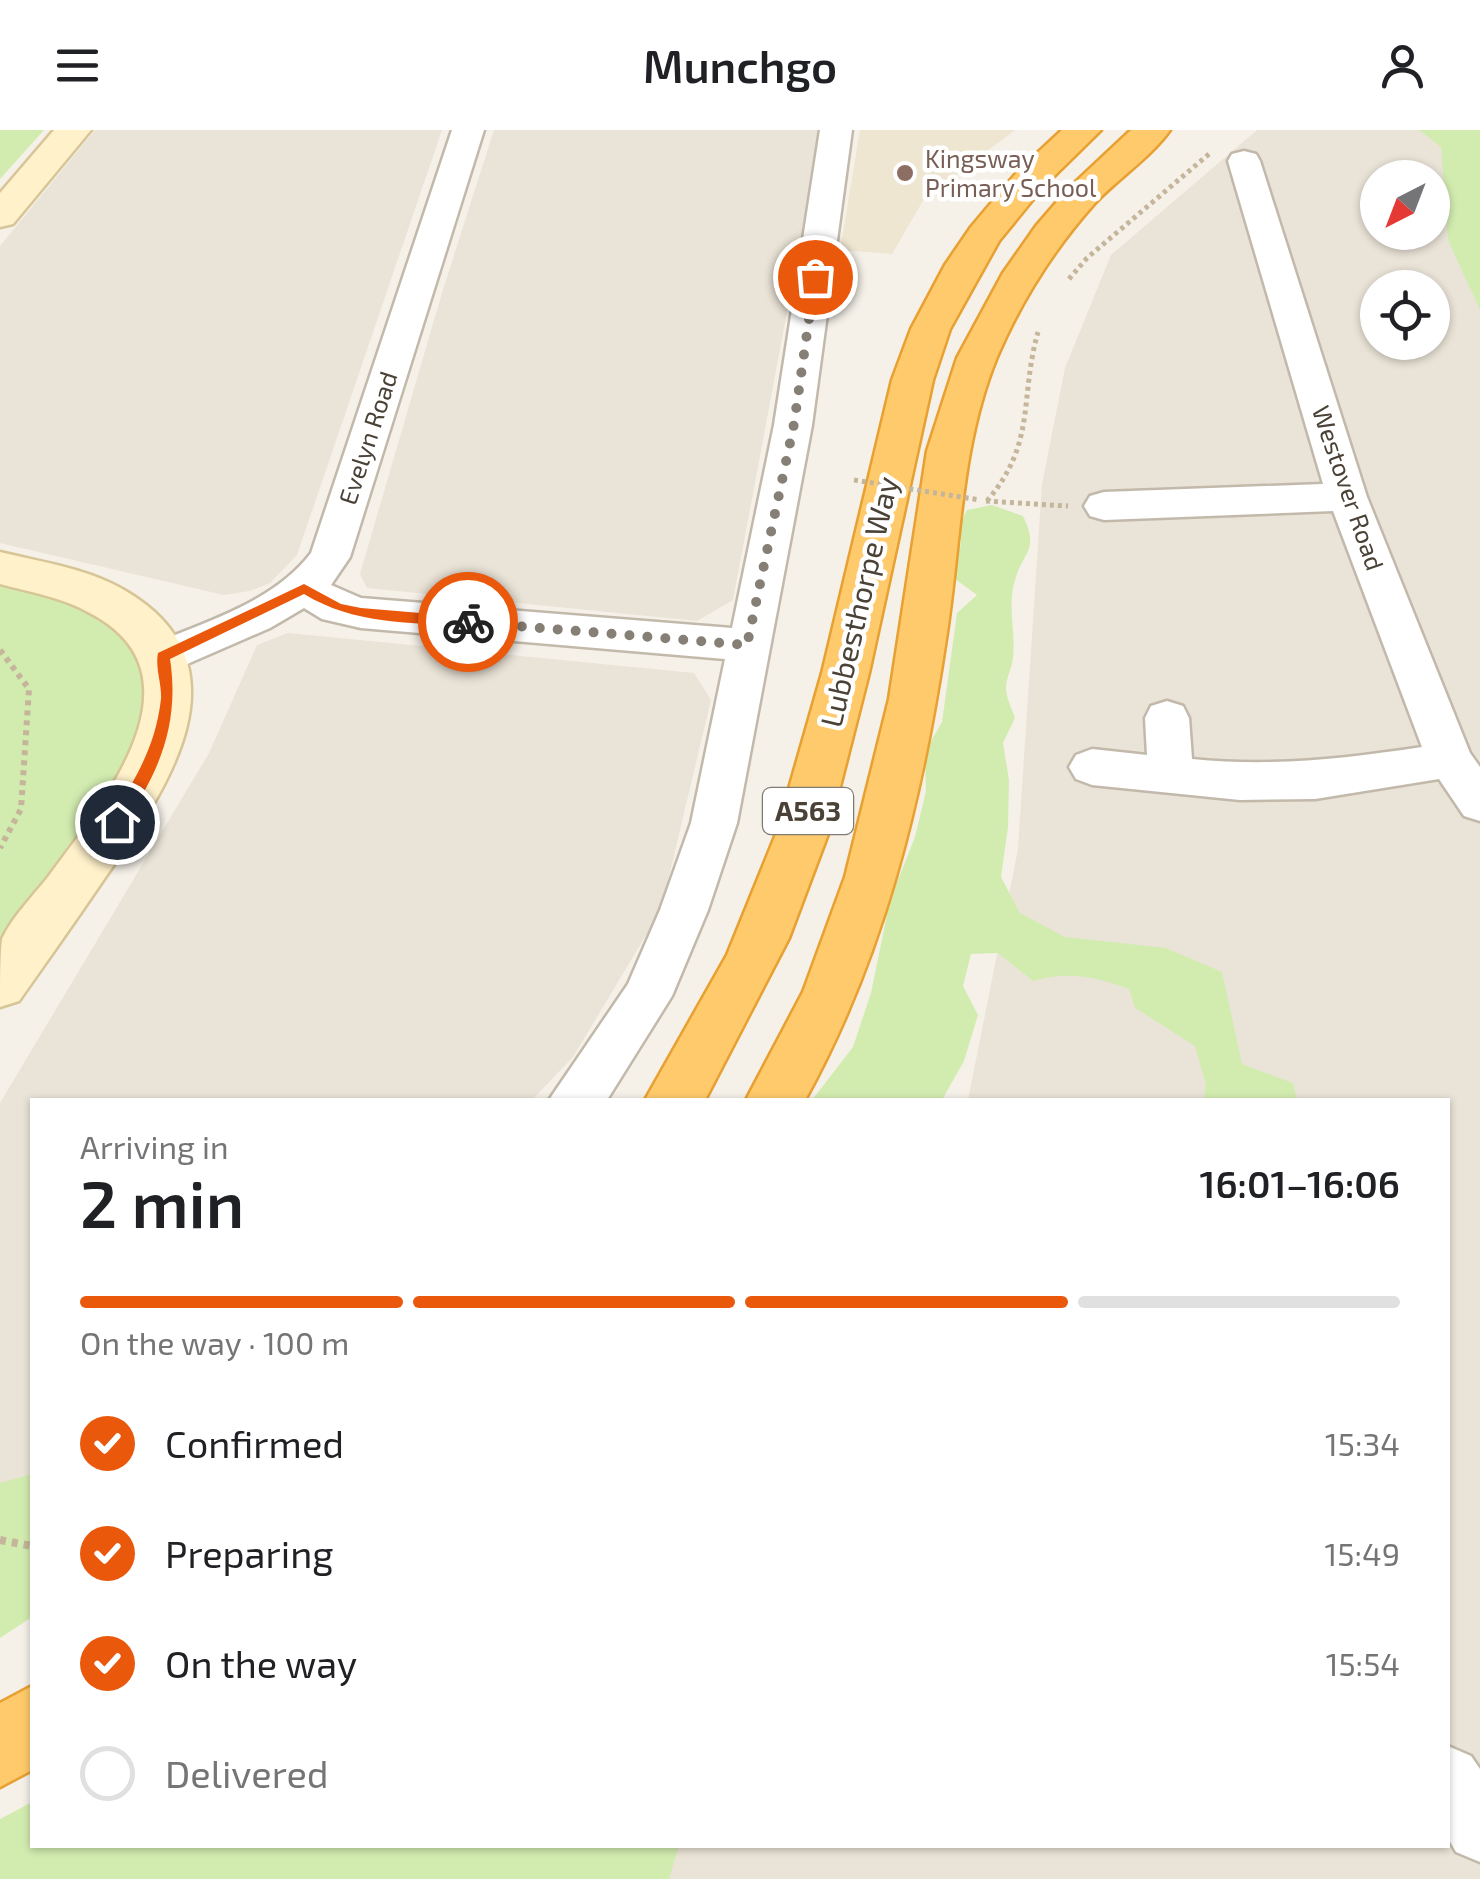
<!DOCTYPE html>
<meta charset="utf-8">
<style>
:root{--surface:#fff;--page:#f2f2f2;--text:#202124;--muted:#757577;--line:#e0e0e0;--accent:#ea580c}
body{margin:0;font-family:"Exo 2",sans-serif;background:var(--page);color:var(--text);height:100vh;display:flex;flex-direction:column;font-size:38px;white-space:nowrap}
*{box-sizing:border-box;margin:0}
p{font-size:32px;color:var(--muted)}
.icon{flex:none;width:55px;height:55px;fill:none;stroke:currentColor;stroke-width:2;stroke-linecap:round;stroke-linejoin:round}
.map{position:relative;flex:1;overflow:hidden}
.sheet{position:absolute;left:30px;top:968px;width:1420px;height:750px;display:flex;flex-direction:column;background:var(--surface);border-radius:0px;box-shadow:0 2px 8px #0004}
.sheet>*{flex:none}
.needle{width:65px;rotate:222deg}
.controls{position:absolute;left:1360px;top:30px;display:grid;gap:20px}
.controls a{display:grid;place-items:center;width:90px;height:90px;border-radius:50%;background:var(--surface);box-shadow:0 2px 8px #0004;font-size:50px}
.pin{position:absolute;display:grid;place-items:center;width:85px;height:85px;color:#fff;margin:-42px;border:5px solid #fff;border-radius:50%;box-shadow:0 2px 10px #0007}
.courier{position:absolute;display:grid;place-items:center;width:100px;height:100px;margin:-50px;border:8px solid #ea580c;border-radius:50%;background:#fff;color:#222;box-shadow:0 2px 12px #0007}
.headline em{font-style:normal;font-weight:600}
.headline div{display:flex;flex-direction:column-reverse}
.headline{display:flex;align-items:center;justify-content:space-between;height:170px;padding:0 50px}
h1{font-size:65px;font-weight:600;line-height:75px}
.bar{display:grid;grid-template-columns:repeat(4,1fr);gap:15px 10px;align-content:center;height:120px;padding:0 50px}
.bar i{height:12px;border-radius:8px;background:var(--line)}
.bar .on{background:var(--accent)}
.bar p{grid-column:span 4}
ol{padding:0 50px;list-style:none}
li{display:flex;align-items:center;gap:30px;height:110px}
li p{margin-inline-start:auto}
li .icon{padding:10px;border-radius:50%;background:var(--accent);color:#fff;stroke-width:4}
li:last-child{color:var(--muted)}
li i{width:55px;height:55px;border:5px solid var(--line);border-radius:50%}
header{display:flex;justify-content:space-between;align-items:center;height:130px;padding:0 50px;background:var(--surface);font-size:45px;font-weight:600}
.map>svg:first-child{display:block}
.residential{fill:#eae3d7;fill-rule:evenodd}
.education{fill:#efe6d2}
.green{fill:#d2ecb0}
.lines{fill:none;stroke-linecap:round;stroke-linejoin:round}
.street-casing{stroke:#c2b9ab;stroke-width:5}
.secondary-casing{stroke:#d8c597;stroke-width:5}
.highway-casing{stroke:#e7a031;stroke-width:5}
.path-far2{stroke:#c5b59b;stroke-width:5;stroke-dasharray:4 4;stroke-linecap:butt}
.path-far1{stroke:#c5b59b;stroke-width:6;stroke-dasharray:5 5;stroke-linecap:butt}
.path{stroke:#c5b59b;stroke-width:8;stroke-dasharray:6 6;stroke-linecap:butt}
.street{fill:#fff;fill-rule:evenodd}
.secondary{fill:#fff1ca;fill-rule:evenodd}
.highway{fill:#ffca6b;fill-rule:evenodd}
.path-bridge{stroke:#c5b59b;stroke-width:5;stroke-dasharray:4 4;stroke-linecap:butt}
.route{fill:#ea580c}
.done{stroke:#867f75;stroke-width:10;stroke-dasharray:0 18}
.education-dot{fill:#8d6e63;stroke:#fff;stroke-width:4}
.labels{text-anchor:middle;stroke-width:9;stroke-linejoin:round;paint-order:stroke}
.far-education-label{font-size:25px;fill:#785e54;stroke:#fff;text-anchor:start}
.far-street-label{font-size:25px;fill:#4a4237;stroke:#fff}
.shield{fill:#fff;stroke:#807b73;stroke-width:2.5}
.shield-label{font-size:28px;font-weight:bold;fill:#4a4237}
.street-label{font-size:30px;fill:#4a4237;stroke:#fff}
</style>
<header><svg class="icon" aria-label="menu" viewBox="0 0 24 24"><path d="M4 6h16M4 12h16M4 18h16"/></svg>Munchgo<svg class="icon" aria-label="person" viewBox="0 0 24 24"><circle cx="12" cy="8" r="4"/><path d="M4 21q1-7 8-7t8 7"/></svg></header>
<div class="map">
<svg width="1480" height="1749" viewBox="0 0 1480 1749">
<rect width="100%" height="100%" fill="#f5f1e9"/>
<path class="residential" d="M 95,0 L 442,0 L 297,425 L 270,453 L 250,461 L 224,465 L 0,413 L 0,116 Z
M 494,0 L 821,0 L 733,470 L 697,491 L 367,458 L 360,444 L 442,163 Z
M 1257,0 L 1480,0 L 1480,1749 L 595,1749 L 633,1715 L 1448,1715 L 1448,970 L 968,970 L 1018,719 L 1042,354 L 1065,238 L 1111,125 ZM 1378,48 L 1432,48 L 1432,102 L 1378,102 ZM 1378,158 L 1432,158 L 1432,212 L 1378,212 Z
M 288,503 L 694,543 L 711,570 L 661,780 L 573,927 L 532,970 L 32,970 L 32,1401 L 0,1394 L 0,973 L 209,623 L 257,515 Z"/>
<path class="education" d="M 860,0 L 1015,0 L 924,69 L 892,124 L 840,120 Z"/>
<path class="green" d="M 0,0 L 44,0 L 0,49 Z
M 1419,0 L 1480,0 L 1480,180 L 1448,110 L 1441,17 Z
M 992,375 L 1023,386 C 1040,421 1023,421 1015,450 C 1007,476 1016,502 1013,528 C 1012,538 1006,548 1006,558 C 1006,567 1012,579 1015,588 L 1003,613 L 1009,650 L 1008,697 L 1001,747 L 1020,783 L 1065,807 L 1166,818 L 1222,842 L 1242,934 L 1293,953 L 1297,970 L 1204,970 L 1206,955 L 1195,916 L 1135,878 L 1129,859 C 1094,846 1068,841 1033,851 L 998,823 L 971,824 L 963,856 L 978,885 L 964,931 L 942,970 L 812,970 L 853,917 L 871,863 L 890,770 L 915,707 L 926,661 L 925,622 L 942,592 L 957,483 L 977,465 L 951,446 L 961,414 L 959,397 L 967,380 Z
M 0,454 C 45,464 90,472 125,506 C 152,533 151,611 135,643 C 123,665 106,686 93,706 C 63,751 33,795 0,836 Z
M 32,1344 L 32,1487 L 0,1508 L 0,1353 Z
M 32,1672 L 32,1715 L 679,1715 L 669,1749 L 0,1749 L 0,1689 Z"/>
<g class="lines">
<g class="street-casing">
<path id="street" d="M 452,0 L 484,0 L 350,427 L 331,455 L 361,468 L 732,498 L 774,295 L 820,0 L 852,0 L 812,295 L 737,693 L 708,780 L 672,866 L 607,970 L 549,970 L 628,854 L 660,780 L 691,693 L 725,529 L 361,498 L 322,489 L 304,478 L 270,498 L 178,538 L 163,543 L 148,538 L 142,527 L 148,516 C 204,492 273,473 311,423 Z
M 1244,21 L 1256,24 L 1260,31 L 1367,367 L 1470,623 L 1480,637 L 1480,691 L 1464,686 L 1439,649 L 1315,669 L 1240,670 L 1092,655 L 1076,649 L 1069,637 L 1076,625 L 1092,619 L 1147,625 L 1145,588 L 1151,576 L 1167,571 L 1183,576 L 1189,588 L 1192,629 C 1273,637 1342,629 1422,617 L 1333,381 L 1104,390 L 1090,386 L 1084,376 L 1090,366 L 1104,362 L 1323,354 L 1228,31 L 1232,24 Z
M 1448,1616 L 1471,1626 L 1480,1639 L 1480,1732 L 1456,1722 L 1448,1708 Z"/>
</g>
<g class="secondary-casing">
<path id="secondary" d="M 54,0 L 91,0 L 13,94 L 0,97 L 0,63 Z
M 0,422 C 40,432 87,438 124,460 C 256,536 163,665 102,752 C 75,792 47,831 19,871 L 0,877 C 0,859 0,825 2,809 C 12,787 33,766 48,747 C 100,676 212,545 88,482 C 61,467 30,462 0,454 Z"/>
</g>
<g class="highway-casing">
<path id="highway" d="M 1062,0 L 1101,0 L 1043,57 L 999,111 L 950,199 L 933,250 L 869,543 L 828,704 L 789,808 L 705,970 L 645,970 L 727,825 L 776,704 L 822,543 L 892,250 L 911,199 L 945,135 L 971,97 L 1018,41 Z
M 1131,0 L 1170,0 C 1150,28 1117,49 1094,74 C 1054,119 1021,171 997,227 C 960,317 961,414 946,509 C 922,670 884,827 805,970 L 746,970 L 803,862 L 845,747 L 889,569 L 927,321 L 957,228 L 1003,143 L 1036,96 L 1068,59 Z
M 32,1556 L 32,1640 L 0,1657 L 0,1573 Z"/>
</g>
<path class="path-far2" d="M 1069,149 L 1087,128 L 1209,24
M 986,371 L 1068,376
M 987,371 C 1037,312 1019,269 1038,202"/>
<path class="path-far1" d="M 0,520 L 29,559 L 21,679 L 0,718"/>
<path class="path" d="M 0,1410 L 32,1416"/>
<use href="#street" class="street"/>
<use href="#secondary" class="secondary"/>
<use href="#highway" class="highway"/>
<path class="path-bridge" d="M 854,350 L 980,370"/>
</g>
<path class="route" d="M 304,454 L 341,474 L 361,478 L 468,487 L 475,492 L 468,497 C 410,492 355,495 304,464 L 170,529 C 180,594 159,644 122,696 L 111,696 L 109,692 C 134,650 155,620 161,569 C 162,554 155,538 158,523 Z"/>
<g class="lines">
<path class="done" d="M 468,492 L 747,515 L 794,294 L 815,147"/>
</g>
<circle class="education-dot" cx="905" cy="43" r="10"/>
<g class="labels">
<g class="far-education-label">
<text x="925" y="38">Kingsway<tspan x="925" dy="29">Primary School</tspan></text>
</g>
<g class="far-street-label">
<text transform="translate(368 308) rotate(-72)" y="9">Evelyn Road</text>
<text transform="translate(1348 358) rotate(71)" y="9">Westover Road</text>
</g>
<rect class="shield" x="763" y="658" width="90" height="46" rx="8"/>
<g class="shield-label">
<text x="808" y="691">A563</text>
</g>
<g class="street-label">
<text transform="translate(860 472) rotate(-77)" y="10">Lubbesthorpe Way</text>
</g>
</g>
</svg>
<div class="controls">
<a><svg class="needle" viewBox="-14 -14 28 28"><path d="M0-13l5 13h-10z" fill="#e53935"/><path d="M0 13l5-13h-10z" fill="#757577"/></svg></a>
<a><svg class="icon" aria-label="locate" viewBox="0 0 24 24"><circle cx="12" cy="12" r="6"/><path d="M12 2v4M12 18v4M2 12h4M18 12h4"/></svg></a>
</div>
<div class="pin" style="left:815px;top:147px;background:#ea580c"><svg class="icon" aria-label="bag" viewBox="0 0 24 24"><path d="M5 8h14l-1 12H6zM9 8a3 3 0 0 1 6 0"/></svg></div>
<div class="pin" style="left:117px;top:692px;background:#1f2937"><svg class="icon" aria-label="home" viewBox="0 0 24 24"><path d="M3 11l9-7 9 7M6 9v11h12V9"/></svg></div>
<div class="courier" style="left:468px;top:492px"><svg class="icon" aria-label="bike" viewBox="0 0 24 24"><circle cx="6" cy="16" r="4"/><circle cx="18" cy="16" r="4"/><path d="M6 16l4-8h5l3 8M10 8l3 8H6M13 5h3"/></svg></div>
<section class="sheet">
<div class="headline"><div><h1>2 min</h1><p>Arriving in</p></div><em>16:01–16:06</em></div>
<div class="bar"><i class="on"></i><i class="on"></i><i class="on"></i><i></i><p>On the way · 100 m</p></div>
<ol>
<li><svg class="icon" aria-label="check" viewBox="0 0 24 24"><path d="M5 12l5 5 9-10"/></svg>Confirmed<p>15:34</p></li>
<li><svg class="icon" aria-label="check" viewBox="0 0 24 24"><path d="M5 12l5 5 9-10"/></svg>Preparing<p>15:49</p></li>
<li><svg class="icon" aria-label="check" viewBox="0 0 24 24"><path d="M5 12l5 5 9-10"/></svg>On the way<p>15:54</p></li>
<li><i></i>Delivered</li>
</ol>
</section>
</div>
